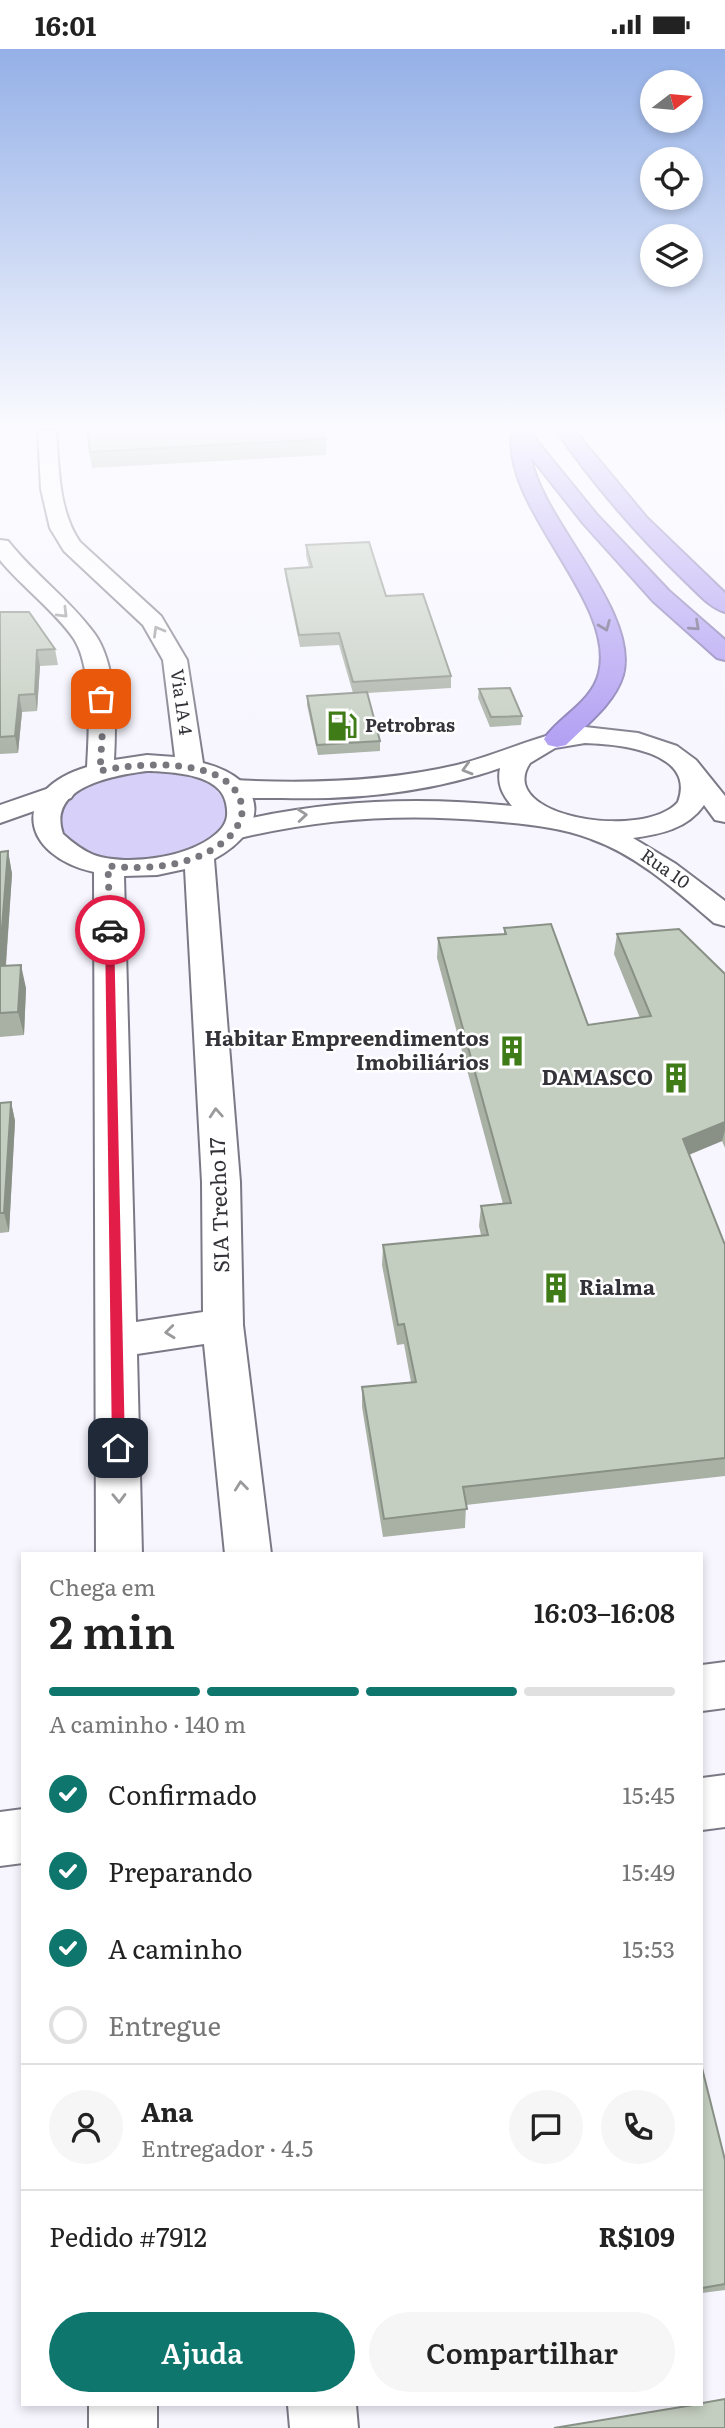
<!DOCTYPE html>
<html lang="pt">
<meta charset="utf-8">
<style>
:root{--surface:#fff;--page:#f6f6f6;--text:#222;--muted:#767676;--line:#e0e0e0;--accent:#0f766e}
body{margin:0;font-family:Literata,serif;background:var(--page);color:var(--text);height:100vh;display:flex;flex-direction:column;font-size:26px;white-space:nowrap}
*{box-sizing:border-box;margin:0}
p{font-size:23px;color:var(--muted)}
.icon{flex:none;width:38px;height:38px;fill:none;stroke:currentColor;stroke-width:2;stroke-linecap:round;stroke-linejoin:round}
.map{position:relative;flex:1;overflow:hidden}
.side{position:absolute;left:21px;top:1503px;width:682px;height:854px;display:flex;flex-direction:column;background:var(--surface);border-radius:0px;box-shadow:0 4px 10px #0003}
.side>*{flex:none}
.needle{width:46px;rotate:74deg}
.buttons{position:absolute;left:640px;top:21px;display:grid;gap:14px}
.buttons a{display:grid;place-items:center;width:63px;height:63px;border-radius:50%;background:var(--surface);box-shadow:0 4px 10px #0003;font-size:35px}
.pin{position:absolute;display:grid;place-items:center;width:60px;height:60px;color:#fff;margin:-30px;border-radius:14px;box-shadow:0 4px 10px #0006}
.courier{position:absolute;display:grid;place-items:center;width:70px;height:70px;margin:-35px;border:5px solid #e11d48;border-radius:50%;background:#fff;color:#222;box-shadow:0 2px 9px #0007}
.head em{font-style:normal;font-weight:600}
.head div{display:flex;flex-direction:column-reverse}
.head{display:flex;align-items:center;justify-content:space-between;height:119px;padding:0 28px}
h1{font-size:46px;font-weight:600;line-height:52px}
.bar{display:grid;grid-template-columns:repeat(4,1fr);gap:10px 7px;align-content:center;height:84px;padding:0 28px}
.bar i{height:9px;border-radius:5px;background:var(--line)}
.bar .current{background:var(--accent)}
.bar p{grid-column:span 4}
.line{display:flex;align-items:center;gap:18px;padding:0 28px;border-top:2px solid var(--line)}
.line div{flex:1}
.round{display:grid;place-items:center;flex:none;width:74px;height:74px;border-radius:37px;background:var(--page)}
ol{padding:0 28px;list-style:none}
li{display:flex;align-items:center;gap:21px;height:77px}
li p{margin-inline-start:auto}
li .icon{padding:7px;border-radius:50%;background:var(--accent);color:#fff;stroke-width:4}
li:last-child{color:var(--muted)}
li i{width:38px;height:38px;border:4px solid var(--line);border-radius:50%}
.primary-button{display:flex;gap:14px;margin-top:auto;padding:14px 28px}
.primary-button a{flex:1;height:80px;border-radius:42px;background:var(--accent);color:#fff;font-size:28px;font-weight:600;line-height:80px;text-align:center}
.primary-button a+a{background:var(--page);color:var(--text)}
.status{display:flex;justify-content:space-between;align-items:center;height:49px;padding:0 35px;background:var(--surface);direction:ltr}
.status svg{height:19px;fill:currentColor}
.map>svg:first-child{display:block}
.green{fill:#d7d0f9}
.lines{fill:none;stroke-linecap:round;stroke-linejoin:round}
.tertiary-casing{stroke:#7b7986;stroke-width:4}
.secondary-casing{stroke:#7b7986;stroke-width:4}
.motorway-casing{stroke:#8377b1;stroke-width:4}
.tertiary{fill:#fff;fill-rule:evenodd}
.secondary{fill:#fff;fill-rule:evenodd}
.motorway{fill:#ae9bf2;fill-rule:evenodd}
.wall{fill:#a9b1a5}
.shaded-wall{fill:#899086}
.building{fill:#c4cec0;stroke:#899086;stroke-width:2}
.oneway{stroke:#9a999c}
.oneway2{stroke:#5f577a}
.route{fill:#e11d48}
.done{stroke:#78777e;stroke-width:7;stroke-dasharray:0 12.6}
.labels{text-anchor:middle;stroke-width:5;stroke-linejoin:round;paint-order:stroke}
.far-street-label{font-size:18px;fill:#343339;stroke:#fff}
.far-poi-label{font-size:18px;font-weight:bold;fill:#343339;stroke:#fff;text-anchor:start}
.poi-label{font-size:21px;font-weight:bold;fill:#343339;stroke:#fff;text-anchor:end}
.street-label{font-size:21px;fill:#343339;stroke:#fff}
</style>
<div class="status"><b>16:01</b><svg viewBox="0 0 49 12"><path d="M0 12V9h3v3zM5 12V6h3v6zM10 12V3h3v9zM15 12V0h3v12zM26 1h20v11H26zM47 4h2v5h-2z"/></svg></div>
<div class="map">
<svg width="725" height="2379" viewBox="0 0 725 2379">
<rect width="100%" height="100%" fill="#f7f6ff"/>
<path class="green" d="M 149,721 C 188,725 213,723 230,763 C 228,768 225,778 221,783 C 192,819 62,829 59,767 C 73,731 116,726 149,721 Z"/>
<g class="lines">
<g class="tertiary-casing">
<path id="tertiary" d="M 585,678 L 638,684 L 677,697 L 696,711 L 725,747 L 725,773 L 715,771 L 704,756 C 687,780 661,785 633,789 L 676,815 L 725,852 L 725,877 L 714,874 C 678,843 637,806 591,790 C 560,778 524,775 491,772 C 404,764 320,769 236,790 L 226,787 L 222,781 L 226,775 C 321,751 414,747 512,757 C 502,745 497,735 500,719 C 431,743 355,751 282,749 C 263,749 242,750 223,745 L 219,739 L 223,733 L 233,731 C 308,735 384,733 457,716 C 501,705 539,685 585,678 ZM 585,694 C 617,695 697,702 678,753 C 644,792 494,768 530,714 L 555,699 Z
M 61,735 L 71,737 L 75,743 L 71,749 L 0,774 L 0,756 Z
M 725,1613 L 725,1659 L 702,1662 L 702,1616 Z
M 725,1726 L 725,1778 L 702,1781 L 702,1729 Z
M 23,1760 L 23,1814 L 0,1817 L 0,1763 Z"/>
</g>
<g class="secondary-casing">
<path id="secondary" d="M 38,381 L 56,381 C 59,418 58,461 80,493 L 161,567 L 187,611 L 203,714 C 267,730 272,779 214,810 L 240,1133 L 243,1276 L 271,1505 L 225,1505 L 204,1295 L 137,1305 L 142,1505 L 96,1505 L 94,823 C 19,806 10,741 87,718 C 89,684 93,620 74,590 C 57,564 21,537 0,511 L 0,491 L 8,492 C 34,525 70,551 94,584 C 117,615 116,674 114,711 L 147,706 L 175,708 L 163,611 L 143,576 L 64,502 L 50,479 L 41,440 ZM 147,722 C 171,723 220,724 226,754 C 228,764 228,772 221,780 C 197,808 128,818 94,806 C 82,801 73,794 63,785 C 46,737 116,726 147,722 ZM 185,820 L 202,1133 L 203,1263 L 136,1273 L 124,827 L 157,826 Z
M 89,2356 L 157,2356 L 157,2379 L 89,2379 Z
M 288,2356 L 356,2356 L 358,2379 L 290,2379 Z"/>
</g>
<g class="motorway-casing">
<path id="motorway" d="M 512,381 L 528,381 L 597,466 L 669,542 L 725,591 L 725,611 L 717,609 L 653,552 L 583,474 L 531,408 C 540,470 640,562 623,626 C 615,654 586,676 566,696 L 557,698 L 548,696 L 544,690 C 560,667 592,653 599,624 C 617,551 500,459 512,381 Z
M 556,381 L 574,381 L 647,469 L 725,544 L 725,563 C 710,559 698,544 687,534 C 638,487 594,436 556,381 Z"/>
</g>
<use href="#tertiary" class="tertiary"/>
<use href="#secondary" class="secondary"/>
<use href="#motorway" class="motorway"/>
</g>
<path class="wall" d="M 86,381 L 326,390 L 326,406 L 92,419 Z
M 306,496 L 386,547 L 451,627 L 451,639 L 367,644 L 380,692 L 380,702 L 318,706 L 307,656 L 307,647 L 353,644 L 339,596 L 300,598 L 286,531 L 285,520 L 309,518 L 306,507 Z
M 0,563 L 55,600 L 58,616 L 40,617 L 37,662 L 22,663 L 18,704 L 0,705 Z
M 479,640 L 522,667 L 521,676 L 490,678 L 478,649 Z
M 8,802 L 12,825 L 6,917 L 26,939 L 24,986 L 0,988 L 0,803 Z
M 504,879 L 588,976 L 640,969 L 614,905 L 617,885 L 725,925 L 725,1099 L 722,1092 L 689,1106 L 725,1196 L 725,1427 L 466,1456 L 465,1479 L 383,1488 L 362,1358 L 362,1338 L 411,1333 L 404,1295 L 397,1296 L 382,1216 L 383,1196 L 481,1186 L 479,1177 L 481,1157 L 503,1155 L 437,909 L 438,889 L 504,885 Z
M 11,1053 L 15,1072 L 9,1183 L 0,1184 L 0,1054 Z
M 702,2019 L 725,2111 L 725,2241 L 702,2244 Z"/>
<path class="shaded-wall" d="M 37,601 L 40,617 L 37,662 L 35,645 Z
M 19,646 L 22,663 L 18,704 L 15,687 Z
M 8,802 L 12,825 L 4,940 L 0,922 L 0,904 Z
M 21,916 L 26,939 L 24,986 L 18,963 Z
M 11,1053 L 15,1072 L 9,1183 L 4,1164 Z
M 725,1073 L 725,1081 L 722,1092 L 678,1110 L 683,1090 Z"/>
<path class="building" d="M 87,381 L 321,381 L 326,390 L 90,403 Z
M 369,493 L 386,547 L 423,545 L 451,627 L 353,633 L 339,584 L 299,586 L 285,520 L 312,518 L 306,496 Z
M 0,563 L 29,563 L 55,600 L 37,601 L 35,645 L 19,646 L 15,687 L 0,688 Z
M 510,639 L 522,667 L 491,668 L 479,640 Z
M 367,643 L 380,692 L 317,696 L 307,647 Z
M 8,802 L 0,904 L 0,803 Z
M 551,875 L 588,976 L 651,967 L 617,885 L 679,880 L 725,925 L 725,1073 L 683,1090 L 725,1196 L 725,1409 L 463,1438 L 467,1460 L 384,1470 L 362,1338 L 416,1333 L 404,1275 L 398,1276 L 383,1196 L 488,1186 L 481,1157 L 511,1154 L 438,889 L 506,885 L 504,879 Z
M 21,916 L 18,963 L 0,964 L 0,917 Z
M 11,1053 L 4,1164 L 0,1164 L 0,1054 Z
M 702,2019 L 725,2111 L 725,2235 L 702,2239 Z
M 725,2350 L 725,2379 L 554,2379 L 693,2356 L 702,2356 L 702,2354 Z"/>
<defs><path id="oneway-chevron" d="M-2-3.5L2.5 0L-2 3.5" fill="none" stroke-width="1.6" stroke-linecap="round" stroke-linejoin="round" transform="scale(1.75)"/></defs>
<g class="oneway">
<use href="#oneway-chevron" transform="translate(63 564) rotate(45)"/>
<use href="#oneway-chevron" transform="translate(158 582) rotate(-120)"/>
<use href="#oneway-chevron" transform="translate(467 720) rotate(164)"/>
<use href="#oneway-chevron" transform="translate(302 766) rotate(-5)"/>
<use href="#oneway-chevron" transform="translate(216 1064) rotate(-94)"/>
<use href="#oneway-chevron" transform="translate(170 1283) rotate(174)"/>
<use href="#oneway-chevron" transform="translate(241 1437) rotate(-96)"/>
<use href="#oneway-chevron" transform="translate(119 1449) rotate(89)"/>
</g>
<g class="oneway2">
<use href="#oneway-chevron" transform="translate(605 577) rotate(68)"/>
<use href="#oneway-chevron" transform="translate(695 577) rotate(42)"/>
</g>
<linearGradient id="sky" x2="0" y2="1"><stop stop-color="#94b0e7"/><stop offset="0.53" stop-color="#fbfbff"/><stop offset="1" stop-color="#fbfbff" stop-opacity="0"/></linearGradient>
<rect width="725" height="714" fill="url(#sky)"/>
<path class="route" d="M 110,878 L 114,881 L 125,1399 L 118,1404 L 112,1399 L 105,881 Z"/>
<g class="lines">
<path class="done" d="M 101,650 L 103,672 L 100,722 C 135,714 227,706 241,753 C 245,766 238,778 230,787 C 198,818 150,821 108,817 L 110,881"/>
</g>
<defs>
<g id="fuel-bare" transform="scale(2.415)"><path d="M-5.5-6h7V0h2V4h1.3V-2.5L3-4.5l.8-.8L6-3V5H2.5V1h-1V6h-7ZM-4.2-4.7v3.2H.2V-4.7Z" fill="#3f7c17" stroke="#fff" stroke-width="2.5" paint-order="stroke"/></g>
<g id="building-bare" transform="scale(2.415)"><path d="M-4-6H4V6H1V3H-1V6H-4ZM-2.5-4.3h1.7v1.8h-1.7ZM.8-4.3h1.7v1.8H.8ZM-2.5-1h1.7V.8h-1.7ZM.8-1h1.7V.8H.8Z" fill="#3f7c17" stroke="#fff" stroke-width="2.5" paint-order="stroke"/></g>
</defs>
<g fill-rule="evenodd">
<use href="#fuel-bare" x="342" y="677"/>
<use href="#building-bare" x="512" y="1002"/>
<use href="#building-bare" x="676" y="1029"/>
<use href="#building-bare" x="556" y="1239"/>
</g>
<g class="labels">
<g class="far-street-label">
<text transform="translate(181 653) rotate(82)" y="6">Via 1A 4</text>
<text transform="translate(665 820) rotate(35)" y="6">Rua 10</text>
</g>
<g class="far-poi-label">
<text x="365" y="683">Petrobras</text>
</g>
<g class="poi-label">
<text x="489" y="997">Habitar Empreendimentos<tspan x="489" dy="24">Imobiliários</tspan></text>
<text x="653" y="1036">DAMASCO</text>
<text x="579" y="1246" text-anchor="start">Rialma</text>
</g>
<g class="street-label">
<text transform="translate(220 1156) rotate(-92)" y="7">SIA Trecho 17</text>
</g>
</g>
</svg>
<div class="buttons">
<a><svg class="needle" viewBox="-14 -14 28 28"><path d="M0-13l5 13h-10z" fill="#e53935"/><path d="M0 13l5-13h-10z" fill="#767676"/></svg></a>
<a><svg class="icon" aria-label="locate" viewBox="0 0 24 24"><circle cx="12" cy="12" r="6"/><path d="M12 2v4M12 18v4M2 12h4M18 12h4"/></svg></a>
<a><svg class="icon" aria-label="layers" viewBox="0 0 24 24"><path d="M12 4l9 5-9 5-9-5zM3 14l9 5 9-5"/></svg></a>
</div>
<div class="pin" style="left:101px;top:650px;background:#ea580c"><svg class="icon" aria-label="bag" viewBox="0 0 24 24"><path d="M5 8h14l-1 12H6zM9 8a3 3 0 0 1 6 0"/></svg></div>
<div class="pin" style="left:118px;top:1399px;background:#1f2937"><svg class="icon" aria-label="home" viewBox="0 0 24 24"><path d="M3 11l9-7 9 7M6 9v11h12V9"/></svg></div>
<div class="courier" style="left:110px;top:881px"><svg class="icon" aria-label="car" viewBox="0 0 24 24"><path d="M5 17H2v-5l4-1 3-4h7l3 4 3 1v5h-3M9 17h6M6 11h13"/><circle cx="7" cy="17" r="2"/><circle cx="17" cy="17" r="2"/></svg></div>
<section class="side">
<div class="head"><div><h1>2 min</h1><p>Chega em</p></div><em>16:03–16:08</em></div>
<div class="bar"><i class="current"></i><i class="current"></i><i class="current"></i><i></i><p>A caminho · 140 m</p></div>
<ol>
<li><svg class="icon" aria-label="check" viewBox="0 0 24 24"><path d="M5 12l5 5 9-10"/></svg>Confirmado<p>15:45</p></li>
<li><svg class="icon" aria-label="check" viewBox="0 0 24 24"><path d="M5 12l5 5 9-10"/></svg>Preparando<p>15:49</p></li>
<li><svg class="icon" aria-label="check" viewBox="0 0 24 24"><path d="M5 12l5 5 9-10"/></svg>A caminho<p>15:53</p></li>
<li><i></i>Entregue</li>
</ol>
<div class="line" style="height:126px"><a class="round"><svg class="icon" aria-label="person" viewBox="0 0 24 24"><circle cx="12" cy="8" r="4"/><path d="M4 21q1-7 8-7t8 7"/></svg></a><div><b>Ana</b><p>Entregador · 4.5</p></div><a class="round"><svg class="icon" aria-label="chat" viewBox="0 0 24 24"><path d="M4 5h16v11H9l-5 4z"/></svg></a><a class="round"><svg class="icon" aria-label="phone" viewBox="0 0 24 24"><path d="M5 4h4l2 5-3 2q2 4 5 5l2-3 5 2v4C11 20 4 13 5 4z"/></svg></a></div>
<div class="line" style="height:91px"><div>Pedido #7912</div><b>R$109</b></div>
<div class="primary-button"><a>Ajuda</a><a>Compartilhar</a></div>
</section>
</div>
